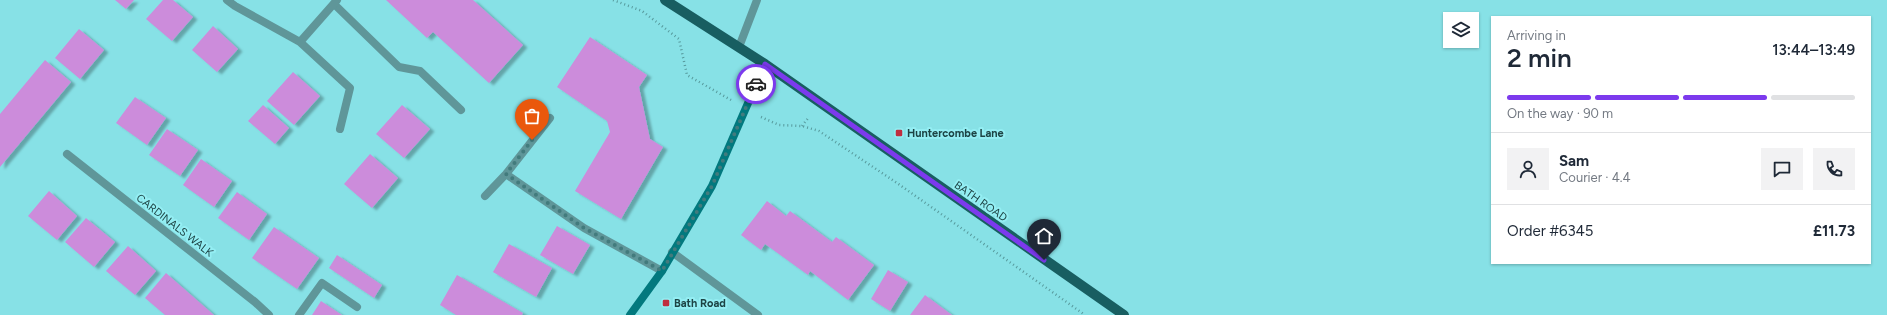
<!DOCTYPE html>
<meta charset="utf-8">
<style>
:root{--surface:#fff;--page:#f2f2f3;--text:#1f2937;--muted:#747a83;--line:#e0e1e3;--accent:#7c3aed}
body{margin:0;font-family:Figtree,sans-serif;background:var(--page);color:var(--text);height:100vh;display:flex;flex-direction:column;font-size:15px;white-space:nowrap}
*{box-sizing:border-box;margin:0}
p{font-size:13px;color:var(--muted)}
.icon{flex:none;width:22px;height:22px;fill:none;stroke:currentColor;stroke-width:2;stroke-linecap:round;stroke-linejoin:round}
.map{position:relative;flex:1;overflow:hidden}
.details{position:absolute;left:1491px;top:16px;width:380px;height:248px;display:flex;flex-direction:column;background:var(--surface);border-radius:0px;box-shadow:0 1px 3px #0004}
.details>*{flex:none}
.buttons{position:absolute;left:1443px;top:12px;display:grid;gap:8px}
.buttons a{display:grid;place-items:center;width:36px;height:36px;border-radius:0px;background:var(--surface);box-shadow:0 1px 3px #0004;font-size:20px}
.pin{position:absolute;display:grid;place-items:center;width:34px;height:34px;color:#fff;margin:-41px -17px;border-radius:50% 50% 50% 0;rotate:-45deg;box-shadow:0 0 4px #0007}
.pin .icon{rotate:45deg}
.courier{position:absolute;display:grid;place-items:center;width:40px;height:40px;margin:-20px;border:3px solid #7c3aed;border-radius:50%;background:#fff;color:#222;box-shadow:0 1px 5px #0007}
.head em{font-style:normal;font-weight:600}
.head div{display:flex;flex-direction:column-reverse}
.head{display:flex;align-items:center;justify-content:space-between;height:68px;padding:0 16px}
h1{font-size:26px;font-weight:600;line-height:30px}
.bar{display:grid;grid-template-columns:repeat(4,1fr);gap:6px 4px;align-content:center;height:48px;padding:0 16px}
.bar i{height:5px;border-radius:3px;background:var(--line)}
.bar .selected{background:var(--accent)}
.bar p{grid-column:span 4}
.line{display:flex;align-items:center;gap:10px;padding:0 16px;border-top:1px solid var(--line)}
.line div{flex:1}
.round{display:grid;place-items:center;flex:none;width:42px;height:42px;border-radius:0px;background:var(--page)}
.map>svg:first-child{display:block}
.building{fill:#cc8cdb;filter:url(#shadow)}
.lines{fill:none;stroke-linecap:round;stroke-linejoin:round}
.path{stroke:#579a9d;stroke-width:2.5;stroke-dasharray:1 3;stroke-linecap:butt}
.lane{stroke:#5f9699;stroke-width:8}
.street{stroke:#5f9699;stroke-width:8}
.secondary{stroke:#02797e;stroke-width:8}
.primary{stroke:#185e61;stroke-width:10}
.done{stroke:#427b7d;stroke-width:4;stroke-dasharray:0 7.2}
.route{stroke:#7c3aed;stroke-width:5}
.poi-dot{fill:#bf2e3f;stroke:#94eef3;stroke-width:1.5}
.labels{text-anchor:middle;stroke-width:4;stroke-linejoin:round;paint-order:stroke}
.poi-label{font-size:11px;font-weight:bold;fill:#1d4445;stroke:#94eef3;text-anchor:start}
.street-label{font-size:11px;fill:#1d4445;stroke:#94eef3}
</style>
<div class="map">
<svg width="1887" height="315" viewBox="0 0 1887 315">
<defs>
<filter id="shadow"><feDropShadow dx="4.5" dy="2.5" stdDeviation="1" flood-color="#0004"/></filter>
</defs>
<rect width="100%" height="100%" fill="#87e1e6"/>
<path class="building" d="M 115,0 L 134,0 L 126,9 Z
M 163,0 L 173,0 L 193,17 L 172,41 L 146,19 Z
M 386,0 L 473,0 L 523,45 L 489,83 L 433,32 L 427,38 Z
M 213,26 L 238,49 L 217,72 L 192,50 Z
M 79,29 L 104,50 L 80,79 L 55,58 Z
M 590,37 L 647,75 L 639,87 L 650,139 L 663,147 L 621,219 L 575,191 L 610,132 L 607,121 L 557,87 Z
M 45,60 L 71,82 L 0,167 L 0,114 Z
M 293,72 L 320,96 L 294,125 L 267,101 Z
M 135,97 L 166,118 L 147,145 L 116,123 Z
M 263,105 L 289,128 L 275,144 L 248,121 Z
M 402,105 L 430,129 L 404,158 L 376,134 Z
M 167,129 L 198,150 L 180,176 L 149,155 Z
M 370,154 L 398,178 L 372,208 L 344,184 Z
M 201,159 L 232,181 L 214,207 L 183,185 Z
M 49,191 L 77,216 L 57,240 L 28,216 Z
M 237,192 L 267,214 L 249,240 L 218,218 Z
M 767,201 L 786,216 L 790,211 L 832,242 L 836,237 L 874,265 L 848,300 L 810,271 L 808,275 L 765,244 L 761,250 L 741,235 Z
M 86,218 L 115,242 L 94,267 L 65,242 Z
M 557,226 L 590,245 L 573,274 L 540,255 Z
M 274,227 L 319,258 L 297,289 L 252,258 Z
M 509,244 L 552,268 L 536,297 L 493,272 Z
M 128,246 L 156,271 L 135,295 L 106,271 Z
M 337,255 L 382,285 L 374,298 L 329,268 Z
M 888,270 L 908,282 L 890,311 L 871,299 Z
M 166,273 L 214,315 L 165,315 L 145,298 Z
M 457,275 L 523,313 L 522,315 L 456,315 L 440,305 Z
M 925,295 L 952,315 L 910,315 Z
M 321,301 L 342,315 L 312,315 Z"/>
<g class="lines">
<path class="path" d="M 613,0 L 642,11 L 679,39 L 687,75 L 731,100
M 761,117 L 779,125 L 802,126 L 819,131 L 897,183 L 1085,315
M 802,126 L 809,117"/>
<path class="lane" d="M 334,4 L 399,67 L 420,71 L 461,110
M 506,174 L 584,228 L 662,271
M 485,196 L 506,174 L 550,118
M 672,252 L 758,315
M 299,315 L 322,283 L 357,307"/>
<path class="street" d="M 227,0 L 235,6 L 300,42 L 350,88 L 340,129
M 300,42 L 337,0
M 739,47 L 757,0
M 67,154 L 255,302 L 269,315"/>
<path class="secondary" d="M 630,315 L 662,271 L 712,186 L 765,64"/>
<path class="primary" d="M 665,0 L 765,64 L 1124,315"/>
</g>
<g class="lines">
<path class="done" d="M 532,140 L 506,174 L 584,228 L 662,271 L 712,186 L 756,84"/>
<path class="route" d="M 756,84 L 765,64 L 1044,260"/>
</g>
<g class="poi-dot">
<rect x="895" y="129" width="8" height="8" rx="2"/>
<rect x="662" y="299" width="8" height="8" rx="2"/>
</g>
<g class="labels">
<g class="poi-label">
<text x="907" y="137">Huntercombe Lane</text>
<text x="674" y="307">Bath Road</text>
</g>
<g class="street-label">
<text transform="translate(981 201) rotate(35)" y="4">BATH ROAD</text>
<text transform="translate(175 225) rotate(38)" y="4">CARDINALS WALK</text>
</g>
</g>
</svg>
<div class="buttons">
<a><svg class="icon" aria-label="layers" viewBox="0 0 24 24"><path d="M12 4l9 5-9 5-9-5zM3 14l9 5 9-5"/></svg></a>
</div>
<div class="pin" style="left:532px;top:140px;background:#ea580c"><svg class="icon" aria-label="bag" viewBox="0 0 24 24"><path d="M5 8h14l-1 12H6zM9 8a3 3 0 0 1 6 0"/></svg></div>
<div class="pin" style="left:1044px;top:260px;background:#1f2937"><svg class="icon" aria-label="home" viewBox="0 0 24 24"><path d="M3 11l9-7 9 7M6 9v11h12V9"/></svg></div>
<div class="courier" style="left:756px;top:84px"><svg class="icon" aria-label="car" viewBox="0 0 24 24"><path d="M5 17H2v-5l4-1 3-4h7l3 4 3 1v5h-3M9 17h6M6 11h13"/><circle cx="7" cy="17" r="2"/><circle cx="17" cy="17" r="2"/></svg></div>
<section class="details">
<div class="head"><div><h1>2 min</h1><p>Arriving in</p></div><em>13:44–13:49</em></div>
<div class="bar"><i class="selected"></i><i class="selected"></i><i class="selected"></i><i></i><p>On the way · 90 m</p></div>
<div class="line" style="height:72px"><a class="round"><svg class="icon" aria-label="person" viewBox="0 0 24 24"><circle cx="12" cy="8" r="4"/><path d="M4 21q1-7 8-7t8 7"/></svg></a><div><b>Sam</b><p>Courier · 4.4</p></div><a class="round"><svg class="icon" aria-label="chat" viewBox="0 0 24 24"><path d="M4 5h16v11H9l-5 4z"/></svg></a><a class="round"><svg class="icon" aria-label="phone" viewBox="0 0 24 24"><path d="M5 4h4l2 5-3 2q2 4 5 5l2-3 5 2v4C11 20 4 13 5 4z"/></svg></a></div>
<div class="line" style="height:52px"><div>Order #6345</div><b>£11.73</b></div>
</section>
</div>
